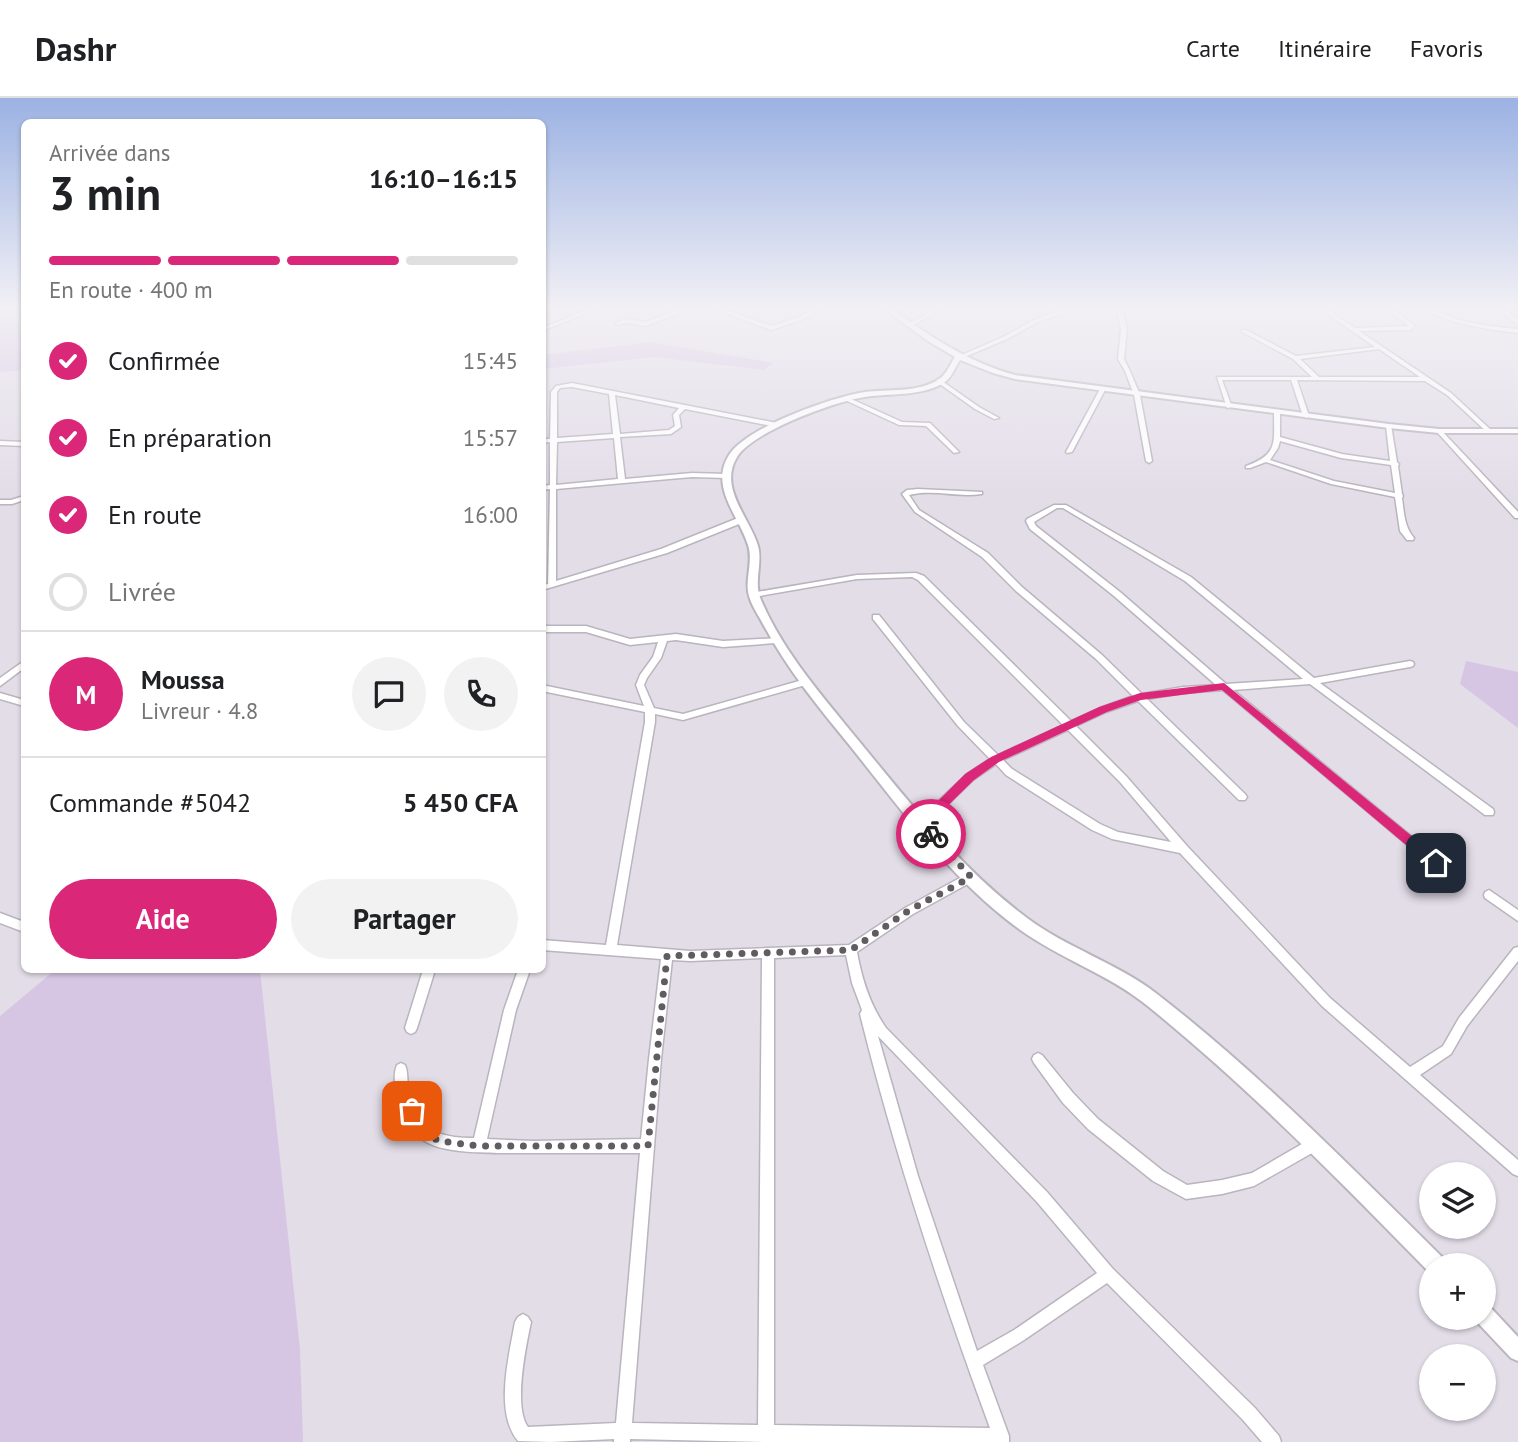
<!DOCTYPE html>
<html lang="fr">
<meta charset="utf-8">
<style>
:root{--surface:#fff;--page:#f2f2f2;--text:#202124;--muted:#757577;--line:#e0e0e0;--accent:#db2777}
body{margin:0;font-family:"PT Sans",sans-serif;background:var(--page);color:var(--text);height:100vh;display:flex;flex-direction:column;font-size:26px;white-space:nowrap}
*{box-sizing:border-box;margin:0}
p{font-size:23px;color:var(--muted)}
.icon{flex:none;width:38px;height:38px;fill:none;stroke:currentColor;stroke-width:2;stroke-linecap:round;stroke-linejoin:round}
.map{position:relative;flex:1;overflow:hidden}
.panel{position:absolute;left:21px;top:21px;width:525px;height:854px;display:flex;flex-direction:column;background:var(--surface);border-radius:10px;box-shadow:0 2px 5px #0004}
.panel>*{flex:none}
.controls{position:absolute;left:1419px;top:1064px;display:grid;gap:14px}
.controls a{display:grid;place-items:center;width:77px;height:77px;border-radius:50%;background:var(--surface);box-shadow:0 2px 5px #0004;font-size:35px}
.pin{position:absolute;display:grid;place-items:center;width:60px;height:60px;color:#fff;margin:-30px;border-radius:14px;box-shadow:0 4px 10px #0006}
.courier{position:absolute;display:grid;place-items:center;width:70px;height:70px;margin:-35px;border:5px solid #db2777;border-radius:50%;background:#fff;color:#222;box-shadow:0 2px 9px #0007}
.summary em{font-style:normal;font-weight:700}
.summary div{display:flex;flex-direction:column-reverse}
.summary{display:flex;align-items:center;justify-content:space-between;height:119px;padding:0 28px}
h1{font-size:46px;font-weight:700;line-height:52px}
.bar{display:grid;grid-template-columns:repeat(4,1fr);gap:10px 7px;align-content:center;height:84px;padding:0 28px}
.bar i{height:9px;border-radius:5px;background:var(--line)}
.bar .on{background:var(--accent)}
.bar p{grid-column:span 4}
.line{display:flex;align-items:center;gap:18px;padding:0 28px;border-top:2px solid var(--line)}
.line div{flex:1}
.round{display:grid;place-items:center;flex:none;width:74px;height:74px;border-radius:37px;background:var(--page)}
ol{padding:0 28px;list-style:none}
li{display:flex;align-items:center;gap:21px;height:77px}
li p{margin-inline-start:auto}
li .icon{padding:7px;border-radius:50%;background:var(--accent);color:#fff;stroke-width:4}
li:last-child{color:var(--muted)}
li i{width:38px;height:38px;border:4px solid var(--line);border-radius:50%}
.action{display:flex;gap:14px;margin-top:auto;padding:14px 28px}
.action a{flex:1;height:80px;border-radius:42px;background:var(--accent);color:#fff;font-size:28px;font-weight:700;line-height:80px;text-align:center}
.action a+a{background:var(--page);color:var(--text)}
header{display:flex;align-items:center;gap:42px;box-sizing:border-box;height:98px;padding:0 35px;background:var(--surface);border-bottom:2px solid var(--line)}
header strong{font-size:33px}
nav{display:flex;gap:38px;margin-inline-start:auto;font-size:24px}
.map>svg:first-child{display:block}
.green{fill:#d7c6e3}
.lines{fill:none;stroke-linecap:round;stroke-linejoin:round}
.minor-casing{stroke:#bab4be;stroke-width:3}
.tertiary-casing{stroke:#bab4be;stroke-width:4}
.minor{fill:#fff;fill-rule:evenodd}
.tertiary{fill:#fff;fill-rule:evenodd}
.route{fill:#db2777}
.done{stroke:#605c62;stroke-width:7;stroke-dasharray:0 12.6}
</style>
<header>
<strong>Dashr</strong>
<nav><a>Carte</a><a>Itinéraire</a><a>Favoris</a></nav>
</header>
<div class="map">
<svg width="1518" height="1344" viewBox="0 0 1518 1344">
<rect width="100%" height="100%" fill="#e3dde8"/>
<path class="green" d="M 24,208 L 24,272 L 0,274 L 0,210 Z
M 650,244 L 774,265 L 764,272 L 654,259 L 543,271 L 543,257 Z
M 1466,563 L 1518,574 L 1518,630 L 1460,586 Z
M 55,872 L 260,872 L 300,1251 L 303,1344 L 0,1344 L 0,918 Z"/>
<g class="lines">
<g class="minor-casing">
<path id="minor" d="M 597,208 L 604,208 L 542,233 L 542,230 Z
M 688,208 L 696,208 L 646,228 L 626,225 L 618,227 L 615,225 L 626,221 L 646,224 Z
M 707,208 L 715,208 L 771,228 L 800,219 L 818,208 L 824,208 L 804,221 L 771,232 Z
M 940,208 L 946,208 L 912,228 L 907,227 Z
M 1065,208 L 1070,208 L 1069,213 L 1038,224 L 1007,241 L 960,261 L 955,260 L 1003,239 L 1034,222 L 1065,211 Z
M 1116,208 L 1121,208 L 1127,231 L 1124,261 L 1130,273 L 1140,297 L 1152,363 L 1149,365 L 1146,363 L 1134,297 L 1125,273 L 1118,261 L 1121,231 Z
M 1316,208 L 1322,208 L 1355,230 L 1409,228 L 1382,208 L 1388,208 L 1414,227 L 1414,229 L 1410,232 L 1359,233 L 1451,295 L 1492,333 L 1492,335 L 1488,335 L 1447,297 L 1425,283 L 1297,282 L 1309,318 L 1306,320 L 1303,318 L 1291,282 L 1222,282 L 1232,309 L 1227,310 L 1217,279 L 1312,279 L 1293,261 L 1242,234 L 1242,232 L 1246,232 L 1296,258 L 1375,249 ZM 1379,251 L 1420,279 L 1319,279 L 1300,261 Z
M 1418,208 C 1430,208 1443,217 1456,221 C 1476,227 1497,229 1518,231 L 1518,235 C 1484,231 1448,226 1418,208 Z
M 1494,208 L 1500,208 L 1518,222 L 1518,227 Z
M 939,281 L 979,309 L 999,320 L 994,321 L 975,311 L 937,284 L 937,282 Z
M 572,285 L 777,325 L 780,327 L 777,329 L 685,311 L 679,317 L 681,329 L 671,336 L 620,339 L 625,381 L 692,375 L 727,376 L 730,378 L 727,380 L 692,379 L 556,391 L 556,483 L 661,451 L 738,420 L 744,420 L 744,424 L 667,455 L 542,492 L 542,487 L 548,486 L 550,391 L 542,392 L 542,388 L 550,387 L 550,344 L 542,345 L 542,341 L 550,341 L 551,294 L 556,288 ZM 572,289 L 609,296 L 613,336 L 557,340 L 557,294 L 560,290 ZM 615,297 L 679,310 L 673,317 L 675,328 L 669,332 L 620,336 ZM 614,340 L 618,381 L 556,387 L 557,344 Z
M 1100,291 L 1105,292 L 1072,354 L 1067,355 L 1066,354 Z
M 845,300 L 849,300 L 902,324 L 930,325 L 959,354 L 954,355 L 926,328 L 899,327 L 845,302 Z
M 1277,313 L 1280,315 L 1280,339 L 1342,356 L 1390,363 L 1386,328 L 1391,327 L 1397,364 L 1399,366 L 1398,368 L 1402,396 L 1403,398 L 1402,400 C 1404,414 1404,428 1414,440 L 1413,442 L 1407,442 L 1400,433 L 1395,399 L 1331,386 L 1266,364 L 1250,370 L 1246,370 L 1246,368 C 1278,356 1274,346 1274,315 ZM 1280,343 L 1341,360 L 1391,367 L 1395,395 L 1334,383 L 1270,362 L 1278,350 Z
M 1437,332 L 1441,332 L 1518,414 L 1518,420 L 1515,420 L 1437,334 Z
M 0,343 L 24,344 L 24,348 L 0,347 Z
M 918,391 L 982,394 L 982,396 C 958,400 933,391 909,397 L 919,412 L 988,455 L 1022,489 L 1102,557 L 1142,596 L 1183,589 L 1216,587 L 1114,498 L 1030,431 L 1026,423 L 1027,421 L 1054,407 L 1066,407 L 1191,479 L 1314,580 L 1410,563 L 1413,564 L 1414,566 L 1413,568 L 1410,569 L 1320,585 L 1493,711 L 1494,714 L 1493,717 L 1485,717 L 1310,586 L 1233,592 L 1456,775 L 1457,778 L 1456,781 L 1452,782 L 1448,781 L 1223,592 L 1183,595 L 1147,601 L 1245,696 L 1247,699 L 1245,702 L 1239,702 L 1138,603 L 1106,614 L 1076,628 L 1126,678 L 1187,748 L 1330,900 L 1410,969 L 1443,948 L 1459,920 L 1514,850 L 1518,849 L 1518,863 L 1467,928 L 1451,956 L 1420,977 L 1518,1062 L 1518,1078 L 1513,1076 L 1322,908 L 1180,755 L 1112,741 L 1092,732 L 1006,677 L 996,666 L 973,682 L 925,729 L 917,729 L 916,726 L 917,723 L 967,676 L 990,661 L 958,628 L 873,521 L 873,517 L 879,517 L 964,624 L 998,657 L 1063,627 L 918,482 L 912,479 L 857,481 L 754,499 L 750,497 L 751,495 L 857,477 L 916,475 L 924,478 L 1071,623 L 1100,610 L 1133,598 L 1096,561 L 1016,493 L 982,459 L 915,414 L 902,396 L 907,392 ZM 1057,410 L 1063,410 L 1185,483 L 1303,581 L 1226,586 L 1120,494 L 1036,428 L 1034,424 ZM 1068,632 L 1120,684 L 1171,744 L 1118,734 L 1100,726 L 1012,671 L 1003,662 Z
M 24,398 L 24,402 L 12,406 L 0,406 L 0,402 L 11,402 Z
M 542,528 L 586,528 L 630,541 L 676,536 L 723,543 L 779,540 L 780,542 L 776,545 L 723,549 L 676,542 L 667,543 L 661,560 L 647,580 L 644,587 L 654,610 L 683,616 L 806,581 L 810,584 L 809,586 L 683,622 L 655,616 L 655,624 L 617,847 L 690,853 L 849,847 L 905,810 L 967,776 L 971,775 L 975,776 L 976,779 L 975,782 L 913,816 L 857,854 C 862,882 870,907 886,930 L 1047,1094 L 1113,1171 L 1255,1310 L 1279,1338 L 1281,1344 L 1262,1344 L 1243,1322 L 1107,1185 L 1024,1242 L 983,1267 L 1009,1338 L 1009,1344 L 766,1344 L 630,1341 L 630,1344 L 614,1344 L 614,1341 L 551,1344 L 518,1343 C 494,1314 509,1258 515,1224 L 518,1219 L 523,1216 L 528,1219 L 531,1224 C 526,1248 513,1309 528,1329 L 616,1325 L 640,1055 L 498,1055 C 477,1054 442,1055 423,1042 C 412,1033 405,1017 400,1004 C 396,992 392,979 397,967 L 401,965 L 405,967 C 408,974 407,981 408,988 C 411,1004 421,1027 436,1034 C 447,1039 462,1040 474,1040 L 504,912 L 518,872 L 530,872 L 516,912 L 487,1041 L 533,1043 L 641,1041 L 649,961 L 661,861 L 542,852 L 542,842 L 606,847 L 645,624 L 645,614 L 542,593 L 542,587 L 644,608 L 636,587 L 640,577 L 653,559 L 658,544 L 630,547 L 586,534 L 542,534 ZM 846,857 L 852,885 L 862,912 L 860,916 C 895,1057 940,1194 990,1330 L 774,1327 L 774,860 ZM 762,860 L 758,1327 L 632,1325 L 661,961 L 672,862 L 690,863 ZM 878,938 L 1037,1104 L 1097,1175 L 1014,1232 L 977,1253 L 918,1078 Z
M 24,563 L 24,570 L 0,588 L 0,580 Z
M 0,595 L 24,602 L 24,608 L 0,601 Z
M 1489,792 L 1518,812 L 1518,823 L 1485,800 L 1484,797 L 1485,794 Z
M 0,815 L 24,824 L 24,834 L 0,825 Z
M 423,872 L 435,872 L 417,930 L 415,934 L 411,936 L 407,934 L 405,930 Z
M 1038,955 L 1042,957 L 1073,995 L 1098,1021 L 1163,1073 L 1187,1087 L 1222,1082 L 1252,1075 L 1314,1039 L 1319,1041 L 1321,1046 L 1319,1051 L 1254,1088 L 1222,1096 L 1186,1101 L 1153,1083 L 1088,1031 L 1063,1005 L 1034,965 L 1032,961 L 1034,957 Z"/>
</g>
<g class="tertiary-casing">
<path id="tertiary" d="M 880,208 L 888,208 C 928,237 967,264 1015,277 L 1389,326 L 1439,331 L 1518,331 L 1518,335 L 1439,335 L 1389,330 L 1015,281 L 993,275 L 960,262 C 955,269 952,279 945,284 C 923,299 889,295 865,299 C 835,303 752,334 737,359 C 718,390 750,420 758,448 C 763,466 753,484 761,502 C 783,554 823,599 858,642 C 910,705 961,771 1027,820 C 1067,850 1117,865 1157,896 C 1259,975 1351,1069 1443,1160 L 1445,1167 L 1432,1167 L 1432,1174 L 1429,1174 C 1339,1082 1249,990 1149,909 C 1109,876 1060,861 1019,831 C 952,782 902,713 851,649 C 819,610 787,571 763,526 C 759,518 753,510 750,501 C 743,484 754,465 748,447 C 739,418 709,389 729,357 C 747,329 832,299 865,294 C 888,291 919,295 939,281 C 947,276 950,266 955,259 L 928,243 Z
M 1484,1207 L 1491,1210 L 1518,1239 L 1518,1263 L 1511,1260 L 1477,1224 L 1476,1220 L 1484,1220 Z"/>
</g>
<use href="#minor" class="minor"/>
<use href="#tertiary" class="tertiary"/>
</g>
<linearGradient id="sky" x2="0" y2="1"><stop stop-color="#9bb2e3"/><stop offset="0.53" stop-color="#f2f0f5"/><stop offset="1" stop-color="#f2f0f5" stop-opacity="0"/></linearGradient>
<rect width="1518" height="396" fill="url(#sky)"/>
<path class="route" d="M 1224,585 L 1440,761 L 1440,768 L 1431,768 L 1222,592 L 1141,602 L 1107,614 L 999,664 L 974,682 L 929,726 L 937,736 L 935,739 L 926,739 L 915,726 L 965,676 L 991,659 L 1099,609 L 1140,595 Z"/>
<g class="lines">
<path class="done" d="M 412,1013 L 429,1038 L 440,1043 L 479,1048 L 648,1048 L 667,858 L 851,852 L 908,813 L 971,779 L 931,736"/>
</g>
</svg>
<div class="controls">
<a><svg class="icon" aria-label="layers" viewBox="0 0 24 24"><path d="M12 4l9 5-9 5-9-5zM3 14l9 5 9-5"/></svg></a>
<a>+</a>
<a>−</a>
</div>
<div class="pin" style="left:412px;top:1013px;background:#ea580c"><svg class="icon" aria-label="bag" viewBox="0 0 24 24"><path d="M5 8h14l-1 12H6zM9 8a3 3 0 0 1 6 0"/></svg></div>
<div class="pin" style="left:1436px;top:765px;background:#1f2937"><svg class="icon" aria-label="home" viewBox="0 0 24 24"><path d="M3 11l9-7 9 7M6 9v11h12V9"/></svg></div>
<div class="courier" style="left:931px;top:736px"><svg class="icon" aria-label="bike" viewBox="0 0 24 24"><circle cx="6" cy="16" r="4"/><circle cx="18" cy="16" r="4"/><path d="M6 16l4-8h5l3 8M10 8l3 8H6M13 5h3"/></svg></div>
<section class="panel">
<div class="summary"><div><h1>3 min</h1><p>Arrivée dans</p></div><em>16:10–16:15</em></div>
<div class="bar"><i class="on"></i><i class="on"></i><i class="on"></i><i></i><p>En route · 400 m</p></div>
<ol>
<li><svg class="icon" aria-label="check" viewBox="0 0 24 24"><path d="M5 12l5 5 9-10"/></svg>Confirmée<p>15:45</p></li>
<li><svg class="icon" aria-label="check" viewBox="0 0 24 24"><path d="M5 12l5 5 9-10"/></svg>En préparation<p>15:57</p></li>
<li><svg class="icon" aria-label="check" viewBox="0 0 24 24"><path d="M5 12l5 5 9-10"/></svg>En route<p>16:00</p></li>
<li><i></i>Livrée</li>
</ol>
<div class="line" style="height:126px"><b class="round" style="background:var(--accent);color:#fff">M</b><div><b>Moussa</b><p>Livreur · 4.8</p></div><a class="round"><svg class="icon" aria-label="chat" viewBox="0 0 24 24"><path d="M4 5h16v11H9l-5 4z"/></svg></a><a class="round"><svg class="icon" aria-label="phone" viewBox="0 0 24 24"><path d="M5 4h4l2 5-3 2q2 4 5 5l2-3 5 2v4C11 20 4 13 5 4z"/></svg></a></div>
<div class="line" style="height:91px"><div>Commande #5042</div><b>5 450 CFA</b></div>
<div class="action"><a>Aide</a><a>Partager</a></div>
</section>
</div>
